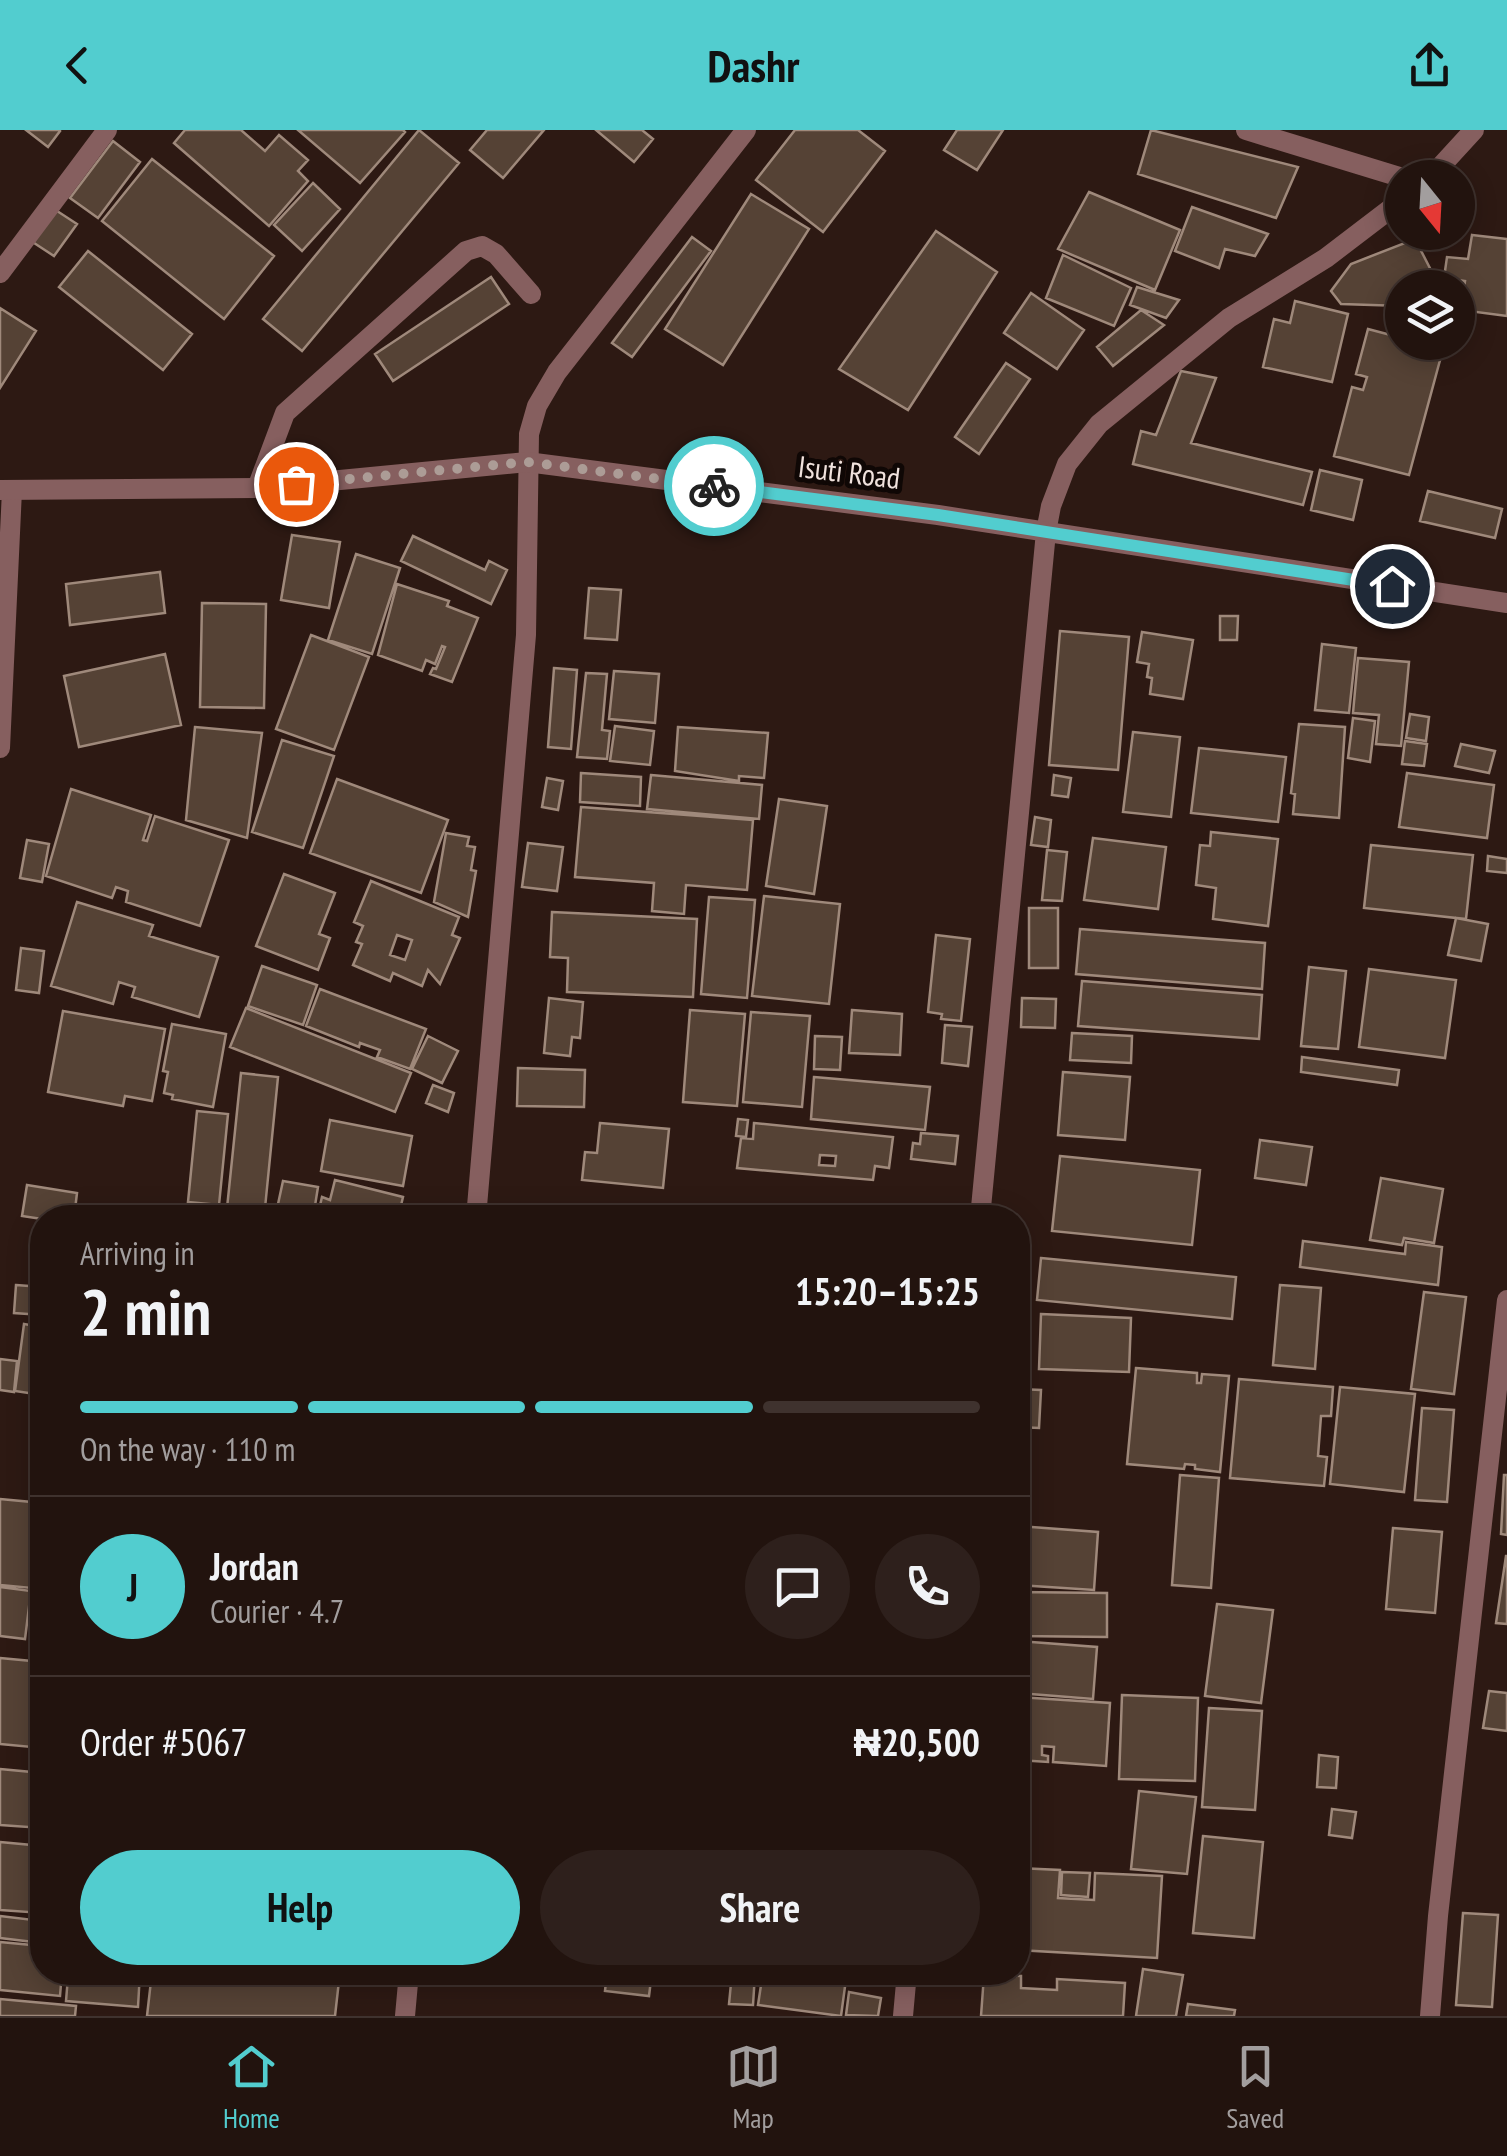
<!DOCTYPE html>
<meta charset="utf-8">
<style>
:root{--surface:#22130e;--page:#2e201c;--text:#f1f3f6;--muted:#a29e9e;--line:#3f322e;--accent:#52cdcf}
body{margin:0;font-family:"PT Sans Narrow",sans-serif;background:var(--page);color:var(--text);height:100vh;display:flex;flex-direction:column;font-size:38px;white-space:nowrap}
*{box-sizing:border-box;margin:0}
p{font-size:32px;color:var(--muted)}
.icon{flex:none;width:55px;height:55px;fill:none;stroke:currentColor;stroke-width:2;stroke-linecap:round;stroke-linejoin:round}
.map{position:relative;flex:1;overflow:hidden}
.details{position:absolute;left:30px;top:1075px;width:1000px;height:780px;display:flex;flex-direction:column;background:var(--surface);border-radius:40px;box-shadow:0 5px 25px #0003,0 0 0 2px var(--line)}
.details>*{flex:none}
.needle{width:65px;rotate:162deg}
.tools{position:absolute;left:1385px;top:30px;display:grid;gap:20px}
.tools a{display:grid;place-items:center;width:90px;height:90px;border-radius:50%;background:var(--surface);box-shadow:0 5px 25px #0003,0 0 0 2px var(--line);font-size:50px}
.pin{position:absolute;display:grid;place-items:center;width:85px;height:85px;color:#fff;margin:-42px;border:5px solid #fff;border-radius:50%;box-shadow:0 2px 10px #0007}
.courier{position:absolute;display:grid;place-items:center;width:100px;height:100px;margin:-50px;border:8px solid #52cdcf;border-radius:50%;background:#fff;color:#222;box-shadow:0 2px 12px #0007}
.headline em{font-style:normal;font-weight:800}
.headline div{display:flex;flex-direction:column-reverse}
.headline{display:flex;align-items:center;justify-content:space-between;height:170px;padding:0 50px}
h1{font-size:65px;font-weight:800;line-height:75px}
.bar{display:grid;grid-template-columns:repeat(4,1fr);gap:15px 10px;align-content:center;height:120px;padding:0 50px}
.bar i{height:12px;border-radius:8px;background:var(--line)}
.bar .active{background:var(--accent)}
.bar p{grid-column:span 4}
.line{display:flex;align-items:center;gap:25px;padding:0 50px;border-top:2px solid var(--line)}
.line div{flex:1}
.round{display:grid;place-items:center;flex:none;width:105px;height:105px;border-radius:52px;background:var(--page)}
.cta{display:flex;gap:20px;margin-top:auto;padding:20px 50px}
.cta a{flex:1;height:115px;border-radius:60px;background:var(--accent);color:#111;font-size:40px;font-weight:800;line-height:115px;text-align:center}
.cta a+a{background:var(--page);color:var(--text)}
header{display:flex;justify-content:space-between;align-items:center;height:130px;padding:0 50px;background:var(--accent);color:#111;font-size:45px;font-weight:800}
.dock{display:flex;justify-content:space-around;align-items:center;height:140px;border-top:2px solid var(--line);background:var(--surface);font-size:28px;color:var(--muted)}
.dock a{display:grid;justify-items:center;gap:5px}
.dock .active{color:var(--accent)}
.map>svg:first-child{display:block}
.building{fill:#554235;stroke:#9f897b;stroke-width:2.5;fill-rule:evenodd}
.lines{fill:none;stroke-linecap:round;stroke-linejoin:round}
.service{stroke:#865f5f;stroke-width:20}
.minor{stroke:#865f5f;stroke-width:20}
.tertiary{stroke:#865f5f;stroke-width:20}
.done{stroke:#ac9c96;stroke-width:10;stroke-dasharray:0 18}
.route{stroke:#52cdcf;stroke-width:12}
.labels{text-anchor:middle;stroke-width:10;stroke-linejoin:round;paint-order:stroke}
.street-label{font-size:30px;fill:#f0e2dd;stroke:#0f0705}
</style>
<header><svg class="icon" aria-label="back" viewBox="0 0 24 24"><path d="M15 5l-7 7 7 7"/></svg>Dashr<svg class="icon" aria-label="share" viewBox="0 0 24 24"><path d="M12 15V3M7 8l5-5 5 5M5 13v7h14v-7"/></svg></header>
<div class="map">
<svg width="1507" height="1886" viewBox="0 0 1507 1886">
<rect width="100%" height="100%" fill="#2d1913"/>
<path class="building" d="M 26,0 L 59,0 L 60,1 L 48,17 Z
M 185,0 L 241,0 L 265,21 L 279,5 L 308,30 L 298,41 L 308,51 L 269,96 L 174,13 Z
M 298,0 L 403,0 L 405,2 L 360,53 Z
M 419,0 L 459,33 L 302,221 L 263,189 Z
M 487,0 L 544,0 L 503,48 L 470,20 Z
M 596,0 L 642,0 L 653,9 L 634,32 Z
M 795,0 L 858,0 L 885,21 L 823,102 L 756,50 Z
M 957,0 L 1003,0 L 977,40 L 944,20 Z
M 1151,0 L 1298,37 L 1276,88 L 1138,44 Z
M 113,11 L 140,32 L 98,88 L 70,68 Z
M 152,29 L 274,126 L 224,189 L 102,91 Z
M 313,53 L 340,79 L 302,121 L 274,95 Z
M 1089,62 L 1180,100 L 1155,160 L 1058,119 Z
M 751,64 L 809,99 L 723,235 L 665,199 Z
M 1192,77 L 1268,104 L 1255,126 L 1225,119 L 1219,138 L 1175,121 Z
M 54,79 L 77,94 L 54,126 L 31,111 Z
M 936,101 L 997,142 L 908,280 L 839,239 Z
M 1472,105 L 1507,109 L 1507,186 L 1461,180 L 1465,151 L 1444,148 L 1447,127 L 1468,129 Z
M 692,107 L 711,121 L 632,227 L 612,213 Z
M 1415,109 L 1435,148 L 1430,158 L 1402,158 L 1402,176 L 1341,174 L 1331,161 L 1351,134 Z
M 88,121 L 192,204 L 163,240 L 59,157 Z
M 1063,125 L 1131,158 L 1114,196 L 1046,168 Z
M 491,147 L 509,174 L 393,251 L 375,224 Z
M 1137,157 L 1179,170 L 1166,188 L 1130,175 Z
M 1031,163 L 1084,200 L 1057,239 L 1004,203 Z
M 1295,171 L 1348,184 L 1332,252 L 1263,237 L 1274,189 L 1290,193 Z
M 0,178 L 36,201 L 0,258 Z
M 1141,180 L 1164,195 L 1113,236 L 1097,217 Z
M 1368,199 L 1402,208 L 1402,212 L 1419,212 L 1443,219 L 1409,345 L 1334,326 L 1352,257 L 1363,260 L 1367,247 L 1356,244 Z
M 1006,233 L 1030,249 L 979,324 L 955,307 Z
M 1181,241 L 1216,248 L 1191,313 L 1312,342 L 1303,375 L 1133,334 L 1141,301 L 1156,305 Z
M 1320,340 L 1362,350 L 1353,390 L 1311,380 Z
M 1428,361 L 1502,379 L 1495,408 L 1420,391 Z
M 292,405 L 340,412 L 329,478 L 281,470 Z
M 413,406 L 485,440 L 489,431 L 507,440 L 491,474 L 401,431 Z
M 356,424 L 400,438 L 372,524 L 328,510 Z
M 160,442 L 165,483 L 70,495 L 66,454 Z
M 397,454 L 449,471 L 447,476 L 478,488 L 452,552 L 430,544 L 433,538 L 436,539 L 445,517 L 442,516 L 435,534 L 426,530 L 422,541 L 378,525 Z
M 589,458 L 621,460 L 617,510 L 585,508 Z
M 202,473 L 266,474 L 264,578 L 200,577 Z
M 1220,486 L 1238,486 L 1237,510 L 1220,510 Z
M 1060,501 L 1129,507 L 1118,640 L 1049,635 Z
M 1142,502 L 1193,510 L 1183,569 L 1150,564 L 1152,548 L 1147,547 L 1149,534 L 1137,532 Z
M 311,505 L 369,527 L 334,620 L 276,599 Z
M 1322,514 L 1356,518 L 1349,583 L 1315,580 Z
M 165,524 L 181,595 L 79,617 L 64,546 Z
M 1358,528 L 1409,532 L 1401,616 L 1376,614 L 1379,585 L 1353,583 Z
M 554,538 L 577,540 L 571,619 L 548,617 Z
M 614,541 L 659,544 L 655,593 L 609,589 Z
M 586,543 L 607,544 L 602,600 L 610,601 L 607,629 L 577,627 Z
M 1410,584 L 1429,587 L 1426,611 L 1406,608 Z
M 1353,588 L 1375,591 L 1370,632 L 1348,628 Z
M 1299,594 L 1345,597 L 1339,688 L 1293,684 L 1295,664 L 1291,663 Z
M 615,596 L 654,601 L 650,635 L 610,631 Z
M 195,597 L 262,603 L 247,708 L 186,690 Z
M 678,597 L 768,603 L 764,648 L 739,646 L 739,651 L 675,641 Z
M 1133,602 L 1180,607 L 1171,687 L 1123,682 Z
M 282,610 L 334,626 L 303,718 L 252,702 Z
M 1405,611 L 1427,614 L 1424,636 L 1402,634 Z
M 1461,614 L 1495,621 L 1489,643 L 1455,636 Z
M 1199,618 L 1286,627 L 1278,692 L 1191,683 Z
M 581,643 L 641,647 L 640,676 L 580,672 Z
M 1407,643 L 1494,655 L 1487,708 L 1399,697 Z
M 651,645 L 762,655 L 759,689 L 647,679 Z
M 1054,645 L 1071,648 L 1068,667 L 1052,665 Z
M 547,648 L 563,651 L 558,680 L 542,677 Z
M 337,649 L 448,690 L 421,763 L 310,723 Z
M 71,659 L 151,685 L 143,710 L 147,711 L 155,686 L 229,710 L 200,796 L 126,772 L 128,761 L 116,757 L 112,768 L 46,746 Z
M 779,669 L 827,676 L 814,764 L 766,756 Z
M 581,677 L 753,690 L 747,760 L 686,755 L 684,784 L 652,781 L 654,753 L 575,747 Z
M 1035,687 L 1051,690 L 1048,717 L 1031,715 Z
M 1211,702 L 1278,709 L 1268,796 L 1213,789 L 1216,758 L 1196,755 L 1200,715 L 1210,716 Z
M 446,703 L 469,707 L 467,716 L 475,717 L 471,740 L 476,741 L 468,787 L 434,772 Z
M 1093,708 L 1166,717 L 1158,779 L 1084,770 Z
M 27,710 L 49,714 L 42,752 L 20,748 Z
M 528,713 L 563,717 L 557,761 L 522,757 Z
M 1371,715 L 1473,725 L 1466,789 L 1364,778 Z
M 1047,720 L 1067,722 L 1062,771 L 1042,770 Z
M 1488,726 L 1507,729 L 1507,743 L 1487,741 Z
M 284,744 L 335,763 L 319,804 L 330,808 L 318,840 L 256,816 Z
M 371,751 L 459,787 L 452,805 L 460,808 L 440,854 L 428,840 L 422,856 L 393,843 L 390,851 L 353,835 L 362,814 L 356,812 L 363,796 L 354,792 ZM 397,805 L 412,810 L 405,830 L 390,825 Z
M 764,766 L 840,774 L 829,874 L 752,866 Z
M 709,767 L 755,770 L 747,868 L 701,864 Z
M 77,772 L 153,795 L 149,806 L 218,827 L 199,887 L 132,867 L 135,857 L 119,852 L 113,874 L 51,856 Z
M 1029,778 L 1058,778 L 1058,838 L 1029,838 Z
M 552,782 L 697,789 L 693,867 L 567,862 L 568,828 L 550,827 Z
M 1456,788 L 1488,794 L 1481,831 L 1448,825 Z
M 1080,799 L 1265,813 L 1262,859 L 1076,844 Z
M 936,805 L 970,809 L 961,891 L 941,889 L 942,884 L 928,882 Z
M 21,818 L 44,821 L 39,863 L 16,860 Z
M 262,836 L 317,855 L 303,895 L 248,876 Z
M 1309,837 L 1346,841 L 1338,919 L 1301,916 Z
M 1369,839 L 1456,850 L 1445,928 L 1359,917 Z
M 1082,851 L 1262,865 L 1259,909 L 1078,896 Z
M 320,859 L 426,899 L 410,939 L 377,927 L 380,920 L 360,913 L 359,917 L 306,896 Z
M 549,868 L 583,872 L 580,908 L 572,907 L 570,926 L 544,923 Z
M 1022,868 L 1056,869 L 1055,898 L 1021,897 Z
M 246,878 L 411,943 L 395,982 L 230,917 Z
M 690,880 L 745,884 L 737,976 L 683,972 Z
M 852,880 L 902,884 L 900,925 L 849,923 Z
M 63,881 L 165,899 L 152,971 L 125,966 L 123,976 L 48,962 Z
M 751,882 L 810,886 L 802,977 L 743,972 Z
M 172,894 L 226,904 L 213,977 L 172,969 L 173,965 L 164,963 L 168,942 L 163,941 Z
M 945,895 L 972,897 L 968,936 L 942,933 Z
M 1072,903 L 1132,906 L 1131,933 L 1070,930 Z
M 428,906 L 458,921 L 442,953 L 412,939 Z
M 815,906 L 842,907 L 840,940 L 814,939 Z
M 1302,927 L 1399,940 L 1397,955 L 1301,942 Z
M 518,938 L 585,940 L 584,977 L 517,976 Z
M 1063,942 L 1130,947 L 1125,1010 L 1058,1005 Z
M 241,943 L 278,947 L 264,1088 L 244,1088 L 245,1079 L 227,1078 Z
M 814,947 L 930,957 L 925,1000 L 811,989 Z
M 433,955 L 454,963 L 448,982 L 426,973 Z
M 197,981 L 228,984 L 219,1075 L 188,1072 Z
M 738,989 L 748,990 L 746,1007 L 736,1006 Z
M 330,990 L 412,1006 L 403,1056 L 321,1041 Z
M 600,993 L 669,999 L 663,1058 L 582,1050 L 585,1022 L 597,1023 Z
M 754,993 L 893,1007 L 889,1038 L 875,1036 L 873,1050 L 737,1038 L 741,1008 L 753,1009 ZM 820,1025 L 836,1026 L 835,1036 L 819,1035 Z
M 921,1003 L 958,1006 L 955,1034 L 911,1029 L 913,1013 L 920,1014 Z
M 1260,1010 L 1312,1017 L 1306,1055 L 1255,1048 Z
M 1060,1026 L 1200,1040 L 1192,1115 L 1052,1101 Z
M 1381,1048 L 1443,1059 L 1434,1113 L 1404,1108 L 1402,1115 L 1370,1110 Z
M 335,1050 L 403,1067 L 398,1088 L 317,1088 L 322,1067 L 330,1070 Z
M 283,1051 L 318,1057 L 313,1088 L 275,1088 Z
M 27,1055 L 77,1063 L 74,1088 L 42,1089 L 22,1086 Z
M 1303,1111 L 1405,1124 L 1406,1112 L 1442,1117 L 1438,1155 L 1300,1137 Z
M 1041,1128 L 1236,1147 L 1232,1189 L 1037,1170 Z
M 16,1155 L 42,1157 L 42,1185 L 14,1183 Z
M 1280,1155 L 1321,1158 L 1315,1239 L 1273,1235 Z
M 1424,1162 L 1466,1167 L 1454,1264 L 1411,1259 Z
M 1041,1184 L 1131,1188 L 1129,1242 L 1039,1239 Z
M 24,1194 L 42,1197 L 42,1265 L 15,1261 Z
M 0,1229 L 17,1231 L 14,1262 L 0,1260 Z
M 1136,1238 L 1197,1243 L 1197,1253 L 1201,1253 L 1202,1244 L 1229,1246 L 1220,1342 L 1195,1339 L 1195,1335 L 1185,1334 L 1184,1339 L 1127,1334 Z
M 1239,1249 L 1333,1257 L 1331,1286 L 1321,1286 L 1318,1326 L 1327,1327 L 1324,1356 L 1230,1348 Z
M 1340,1257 L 1415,1264 L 1404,1362 L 1330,1354 Z
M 1018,1259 L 1041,1260 L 1039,1298 L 1018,1297 Z
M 1422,1278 L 1454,1280 L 1447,1372 L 1415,1370 Z
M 1180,1345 L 1219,1348 L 1211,1458 L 1172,1455 Z
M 1504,1345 L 1507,1345 L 1507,1405 L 1501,1404 Z
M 0,1369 L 42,1373 L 42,1459 L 0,1455 Z
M 1018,1396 L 1098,1402 L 1094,1460 L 1018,1455 Z
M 1393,1398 L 1442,1402 L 1435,1483 L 1386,1479 Z
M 1506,1426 L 1507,1426 L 1507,1494 L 1496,1493 Z
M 0,1457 L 31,1461 L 25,1509 L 0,1506 Z
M 37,1461 L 42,1462 L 42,1514 L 30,1513 Z
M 1018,1462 L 1107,1463 L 1107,1507 L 1018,1506 Z
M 1217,1474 L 1273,1480 L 1261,1573 L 1205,1566 Z
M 1018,1511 L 1097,1517 L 1093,1569 L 1018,1563 Z
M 0,1528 L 42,1532 L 42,1618 L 0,1614 Z
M 1489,1561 L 1507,1563 L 1507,1601 L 1483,1598 Z
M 1122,1565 L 1198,1568 L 1195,1651 L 1119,1649 Z
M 1018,1567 L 1110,1573 L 1106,1636 L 1053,1632 L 1054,1617 L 1042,1616 L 1042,1625 L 1048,1626 L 1048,1632 L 1018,1630 Z
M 1209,1578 L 1262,1581 L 1255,1680 L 1202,1677 Z
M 1319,1625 L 1338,1627 L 1336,1658 L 1317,1657 Z
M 0,1639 L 42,1643 L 42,1698 L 0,1695 Z
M 1139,1661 L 1196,1667 L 1187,1744 L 1131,1739 Z
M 1332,1679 L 1356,1682 L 1352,1708 L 1329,1705 Z
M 1203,1706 L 1263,1712 L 1254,1808 L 1193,1803 Z
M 0,1712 L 42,1716 L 42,1783 L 0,1780 Z
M 1018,1738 L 1060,1740 L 1058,1768 L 1094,1770 L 1095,1743 L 1162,1746 L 1157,1828 L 1018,1820 Z
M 1062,1742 L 1090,1743 L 1088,1767 L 1061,1765 Z
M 1463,1783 L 1498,1785 L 1492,1877 L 1456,1875 Z
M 0,1786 L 42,1791 L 42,1813 L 0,1808 Z
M 0,1812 L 42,1816 L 42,1842 L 62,1842 L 60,1866 L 0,1860 Z
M 1143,1839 L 1183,1845 L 1176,1886 L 1136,1886 Z
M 77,1842 L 140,1842 L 138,1877 L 66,1871 L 68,1847 L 77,1848 Z
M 152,1842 L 340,1842 L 335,1886 L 147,1886 Z
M 607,1842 L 652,1842 L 649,1866 L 605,1861 Z
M 763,1842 L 847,1842 L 841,1886 L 758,1875 Z
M 732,1843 L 755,1844 L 753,1875 L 729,1874 Z
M 984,1845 L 1021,1846 L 1021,1858 L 1057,1860 L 1057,1849 L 1125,1853 L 1123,1886 L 981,1886 Z
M 849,1862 L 881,1868 L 878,1886 L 846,1885 Z
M 0,1869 L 76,1876 L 75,1886 L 0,1886 Z
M 1188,1874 L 1235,1880 L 1234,1886 L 1186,1886 Z"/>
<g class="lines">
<path class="service" d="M 257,358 L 285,283 L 466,121 L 482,116 L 496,124 L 531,164"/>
<path class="minor" d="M 1246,0 L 1403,48
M 1430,48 L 1474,0
M 0,143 L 107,0
M 0,618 L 12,360
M 476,1088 L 526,505 L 529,304 L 537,276 L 557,242 L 746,0
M 980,1088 L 1046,402 L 1051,376 L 1067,334 L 1099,294 L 1229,188 L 1326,128 L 1402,70
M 405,1886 L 409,1842
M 903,1886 L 907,1842
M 1430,1886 L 1438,1786 L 1507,1170"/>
<path class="tertiary" d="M 0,360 L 257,358 L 527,332 L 938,385 L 1507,473"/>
</g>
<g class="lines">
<path class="done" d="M 296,354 L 527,332 L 714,356"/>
<path class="route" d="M 714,356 L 938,385 L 1392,456"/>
</g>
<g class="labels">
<g class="street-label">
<text transform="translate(849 343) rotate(7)" y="10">Isuti Road</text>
</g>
</g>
</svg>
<div class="tools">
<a><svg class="needle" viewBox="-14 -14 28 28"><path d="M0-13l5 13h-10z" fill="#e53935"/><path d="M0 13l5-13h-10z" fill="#a29e9e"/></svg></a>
<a><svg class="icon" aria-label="layers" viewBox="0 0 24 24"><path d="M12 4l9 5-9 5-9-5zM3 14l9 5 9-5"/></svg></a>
</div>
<div class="pin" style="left:296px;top:354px;background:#ea580c"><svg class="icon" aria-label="bag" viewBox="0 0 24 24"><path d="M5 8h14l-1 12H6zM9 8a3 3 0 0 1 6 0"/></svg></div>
<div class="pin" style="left:1392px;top:456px;background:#1f2937"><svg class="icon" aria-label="home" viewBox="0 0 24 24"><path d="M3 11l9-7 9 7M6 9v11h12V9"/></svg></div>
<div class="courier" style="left:714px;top:356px"><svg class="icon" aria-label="bike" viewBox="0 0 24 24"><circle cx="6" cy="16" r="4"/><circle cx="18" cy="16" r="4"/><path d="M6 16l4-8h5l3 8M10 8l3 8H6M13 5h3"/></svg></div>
<section class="details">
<div class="headline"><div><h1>2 min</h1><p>Arriving in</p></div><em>15:20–15:25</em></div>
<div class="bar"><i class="active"></i><i class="active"></i><i class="active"></i><i></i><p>On the way · 110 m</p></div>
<div class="line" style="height:180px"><b class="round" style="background:var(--accent);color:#111">J</b><div><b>Jordan</b><p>Courier · 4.7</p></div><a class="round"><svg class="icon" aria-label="chat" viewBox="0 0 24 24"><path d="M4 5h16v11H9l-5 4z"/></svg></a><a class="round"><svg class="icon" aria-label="phone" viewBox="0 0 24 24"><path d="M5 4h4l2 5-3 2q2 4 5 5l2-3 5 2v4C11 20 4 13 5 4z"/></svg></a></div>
<div class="line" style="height:130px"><div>Order #5067</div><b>₦20,500</b></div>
<div class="cta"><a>Help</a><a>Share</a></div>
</section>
</div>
<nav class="dock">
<a class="active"><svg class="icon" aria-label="home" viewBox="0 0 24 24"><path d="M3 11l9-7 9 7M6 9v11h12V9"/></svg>Home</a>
<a><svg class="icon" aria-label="map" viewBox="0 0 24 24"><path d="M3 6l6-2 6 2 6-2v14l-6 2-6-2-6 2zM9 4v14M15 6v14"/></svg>Map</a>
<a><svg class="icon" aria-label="saved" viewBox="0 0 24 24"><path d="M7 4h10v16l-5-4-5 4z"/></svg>Saved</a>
</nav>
